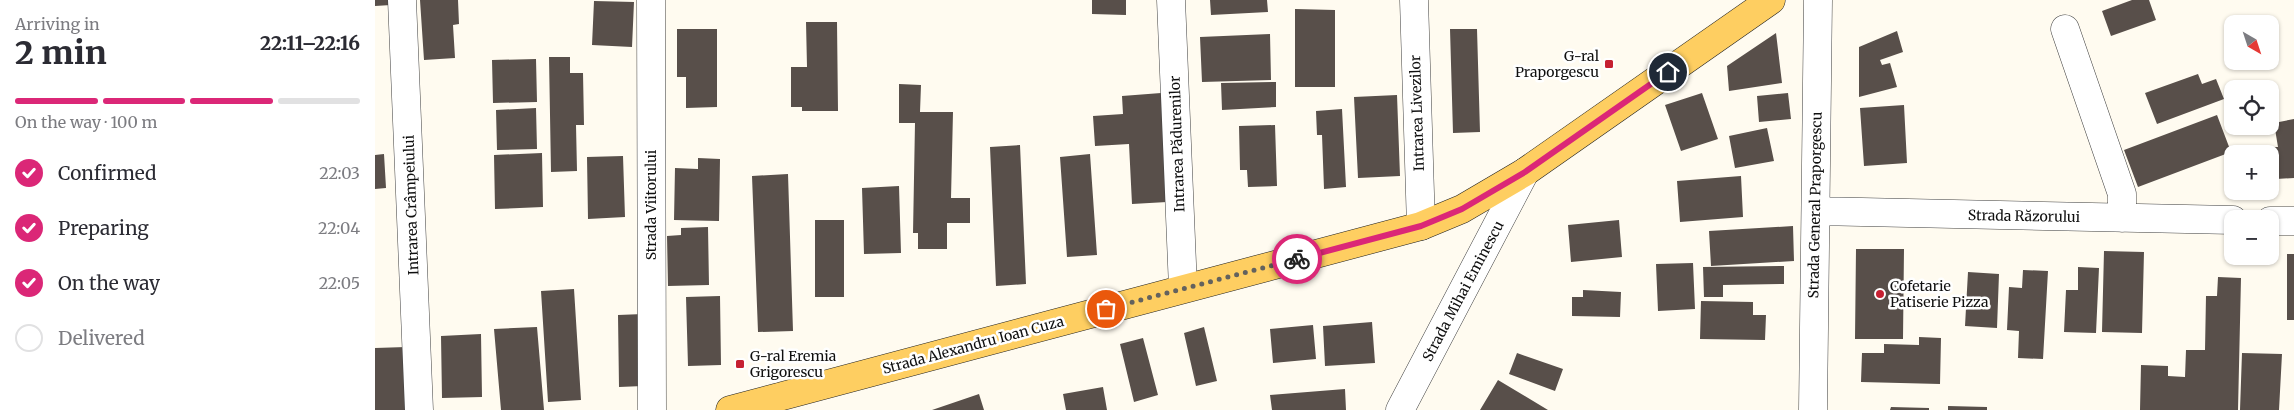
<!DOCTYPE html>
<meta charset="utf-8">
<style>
:root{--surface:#fff;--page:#f2f2f3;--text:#2b2b33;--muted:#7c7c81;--line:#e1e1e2;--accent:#db2777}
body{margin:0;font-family:Merriweather,serif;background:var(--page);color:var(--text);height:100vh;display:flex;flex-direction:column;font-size:19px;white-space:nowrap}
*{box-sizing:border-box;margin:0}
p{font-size:16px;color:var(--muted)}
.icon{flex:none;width:28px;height:28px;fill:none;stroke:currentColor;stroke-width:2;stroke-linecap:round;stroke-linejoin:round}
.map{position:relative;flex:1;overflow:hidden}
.panel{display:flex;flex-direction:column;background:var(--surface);width:375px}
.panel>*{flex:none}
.needle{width:32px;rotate:141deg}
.controls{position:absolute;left:1849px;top:15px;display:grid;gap:10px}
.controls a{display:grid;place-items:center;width:55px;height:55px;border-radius:10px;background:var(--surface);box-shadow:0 1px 4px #0004;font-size:25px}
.pin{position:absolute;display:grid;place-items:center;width:42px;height:42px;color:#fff;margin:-21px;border:2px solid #fff;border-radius:50%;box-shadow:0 1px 5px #0007}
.courier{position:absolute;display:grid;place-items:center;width:50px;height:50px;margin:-25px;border:4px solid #db2777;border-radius:50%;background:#fff;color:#222;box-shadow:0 1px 6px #0007}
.head em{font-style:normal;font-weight:800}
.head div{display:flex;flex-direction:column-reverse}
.head{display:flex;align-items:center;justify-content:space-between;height:85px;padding:0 15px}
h1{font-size:32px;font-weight:800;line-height:38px}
.bar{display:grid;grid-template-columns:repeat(4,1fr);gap:8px 5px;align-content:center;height:60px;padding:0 15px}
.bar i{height:6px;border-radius:4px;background:var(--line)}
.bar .on{background:var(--accent)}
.bar p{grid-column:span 4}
ol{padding:0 15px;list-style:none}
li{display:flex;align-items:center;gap:15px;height:55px}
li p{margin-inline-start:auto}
li .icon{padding:5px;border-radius:50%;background:var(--accent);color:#fff;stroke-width:4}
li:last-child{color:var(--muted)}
li i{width:28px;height:28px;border:2px solid var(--line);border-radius:50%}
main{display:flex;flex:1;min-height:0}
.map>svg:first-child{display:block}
.building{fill:#584f4a}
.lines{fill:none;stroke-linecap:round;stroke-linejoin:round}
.minor-casing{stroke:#424242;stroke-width:29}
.major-casing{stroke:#202020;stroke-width:29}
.minor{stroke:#fff;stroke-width:28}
.major{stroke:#fece61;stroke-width:28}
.done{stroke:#63625e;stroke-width:5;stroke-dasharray:0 9}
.route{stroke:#db2777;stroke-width:6}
.poi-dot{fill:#c62032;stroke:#fff;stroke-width:2}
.labels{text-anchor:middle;stroke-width:5;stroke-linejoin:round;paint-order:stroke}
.poi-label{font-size:14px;fill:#0f0f0f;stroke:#fff;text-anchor:start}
.street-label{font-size:14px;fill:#0f0f0f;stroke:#fff}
</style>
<main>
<section class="panel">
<div class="head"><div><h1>2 min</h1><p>Arriving in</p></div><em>22:11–22:16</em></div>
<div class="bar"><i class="on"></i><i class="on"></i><i class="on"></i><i></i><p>On the way · 100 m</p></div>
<ol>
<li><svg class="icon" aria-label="check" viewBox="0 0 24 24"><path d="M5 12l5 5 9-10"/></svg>Confirmed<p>22:03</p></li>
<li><svg class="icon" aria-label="check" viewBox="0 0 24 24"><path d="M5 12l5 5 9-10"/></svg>Preparing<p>22:04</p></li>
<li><svg class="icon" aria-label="check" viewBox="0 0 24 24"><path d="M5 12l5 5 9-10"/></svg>On the way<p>22:05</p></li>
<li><i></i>Delivered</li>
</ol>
</section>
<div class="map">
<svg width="1919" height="410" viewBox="0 0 1919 410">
<rect width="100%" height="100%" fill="#fffbf0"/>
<path class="building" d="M 0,0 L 16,0 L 16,5 L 0,6 Z
M 45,0 L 83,0 L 84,24 L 78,25 L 80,58 L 49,60 Z
M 717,0 L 751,0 L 751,15 L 717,14 Z
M 835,0 L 892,0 L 893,12 L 836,15 Z
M 1757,0 L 1774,0 L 1781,20 L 1736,36 L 1727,11 Z
M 219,1 L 259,2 L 257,47 L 217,45 Z
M 920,9 L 960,10 L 960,87 L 920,87 Z
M 431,22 L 462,22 L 463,111 L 427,111 L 427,107 L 416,107 L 416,67 L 432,67 Z
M 302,29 L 342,29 L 342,107 L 311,108 L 311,77 L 302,77 Z
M 1075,29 L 1102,29 L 1105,132 L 1078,133 Z
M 1522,31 L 1528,52 L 1505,60 L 1507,65 L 1515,63 L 1522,87 L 1484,97 L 1484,47 Z
M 1401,33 L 1407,83 L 1354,91 L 1352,66 Z
M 895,34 L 896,80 L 827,82 L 825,37 Z
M 174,57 L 195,57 L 195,73 L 208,73 L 209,125 L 201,125 L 202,171 L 176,172 Z
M 161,59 L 162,102 L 118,103 L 117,60 Z
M 1823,74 L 1827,84 L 1841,79 L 1849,99 L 1782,124 L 1770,93 Z
M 901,82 L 901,107 L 847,110 L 846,83 Z
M 524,84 L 546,85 L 545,112 L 578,112 L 576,198 L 595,198 L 595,223 L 572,223 L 572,249 L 543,249 L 543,233 L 538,233 L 540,123 L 524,123 Z
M 786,93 L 792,202 L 757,204 L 754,144 L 720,146 L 718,116 L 748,114 L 747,96 Z
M 1327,93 L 1343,139 L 1306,151 L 1290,105 Z
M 1413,93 L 1416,119 L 1384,122 L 1382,96 Z
M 1022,95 L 1025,176 L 983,178 L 979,97 Z
M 1529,105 L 1532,163 L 1489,166 L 1485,108 Z
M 161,108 L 162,149 L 122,150 L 121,110 Z
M 967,109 L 971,187 L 949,189 L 947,135 L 942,135 L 941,111 Z
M 1842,115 L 1856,152 L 1763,187 L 1749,150 Z
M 1919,119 L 1919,178 L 1901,179 L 1894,147 L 1903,147 L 1899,123 Z
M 900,125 L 902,186 L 873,187 L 872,170 L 865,170 L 864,126 Z
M 1392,128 L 1399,161 L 1360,168 L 1354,136 Z
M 645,145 L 651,284 L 621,286 L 615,147 Z
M 167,153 L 168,207 L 120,209 L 119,155 Z
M 9,154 L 11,188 L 0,189 L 0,155 Z
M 715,154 L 722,255 L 692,257 L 685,157 Z
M 248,156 L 250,217 L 213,219 L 212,157 Z
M 323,158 L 345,159 L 344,221 L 299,220 L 300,168 L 323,169 Z
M 413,174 L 418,331 L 383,332 L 377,176 Z
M 1366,176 L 1368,217 L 1305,222 L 1302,181 Z
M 524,186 L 526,253 L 489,254 L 487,188 Z
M 440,220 L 469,220 L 469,297 L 440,297 Z
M 1244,220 L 1247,257 L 1196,262 L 1193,225 Z
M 1418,226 L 1419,261 L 1336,266 L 1334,231 Z
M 333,227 L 334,285 L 293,286 L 292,236 L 306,235 L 306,228 Z
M 1481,249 L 1529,249 L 1528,339 L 1480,339 Z
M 1729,251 L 1769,252 L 1767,333 L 1727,332 Z
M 1912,254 L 1919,254 L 1919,320 L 1912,320 Z
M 1318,263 L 1320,309 L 1283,311 L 1281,264 Z
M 1409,266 L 1409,284 L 1348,285 L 1348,297 L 1329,297 L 1328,267 Z
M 1703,267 L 1724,268 L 1721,333 L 1689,332 L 1691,290 L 1703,290 Z
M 1648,270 L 1673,271 L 1668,359 L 1643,358 L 1644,331 L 1632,330 L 1634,287 L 1647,288 Z
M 1593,272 L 1624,274 L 1622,328 L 1590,326 Z
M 1843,277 L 1866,278 L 1863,410 L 1765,410 L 1766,365 L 1793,366 L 1793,376 L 1810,377 L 1811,350 L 1830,350 L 1831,296 L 1842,296 Z
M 199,289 L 206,400 L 173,402 L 166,291 Z
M 1208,290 L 1246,292 L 1245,317 L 1197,316 L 1197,297 L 1208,297 Z
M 345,296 L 346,365 L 313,366 L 311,297 Z
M 1326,301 L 1378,302 L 1378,315 L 1391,315 L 1390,340 L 1325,339 Z
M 268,314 L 268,386 L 244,387 L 243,315 Z
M 997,322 L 1000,363 L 950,366 L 948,326 Z
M 938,325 L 941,359 L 898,363 L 895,329 Z
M 162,327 L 169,410 L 126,410 L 119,329 Z
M 829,327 L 842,381 L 821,386 L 809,333 Z
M 106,334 L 107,397 L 67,398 L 66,336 Z
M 1544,337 L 1566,338 L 1565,384 L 1486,382 L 1487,353 L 1509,353 L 1509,344 L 1544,345 Z
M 768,338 L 783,395 L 759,402 L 745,344 Z
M 31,347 L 33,410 L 0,410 L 0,348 Z
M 1142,353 L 1188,369 L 1180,391 L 1134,374 Z
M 1867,353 L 1907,354 L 1904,410 L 1865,410 Z
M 1123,380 L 1173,410 L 1105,410 Z
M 728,387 L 732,410 L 691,410 L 688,394 Z
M 970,389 L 971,410 L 897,410 L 895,395 Z
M 604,394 L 609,410 L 557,410 Z
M 1573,406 L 1612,407 L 1612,410 L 1573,410 Z
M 1516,407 L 1554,408 L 1554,410 L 1515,410 Z"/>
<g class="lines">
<g class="minor-casing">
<path id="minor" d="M 27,0 L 44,410
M 276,0 L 277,410
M 796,0 L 808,288
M 1039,0 L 1046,226
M 1690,29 L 1747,194 L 1747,218
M 1441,211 L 1858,220
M 1895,221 L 1919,221
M 1025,410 L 1150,172
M 1438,410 L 1443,0"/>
</g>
<g class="major-casing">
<path id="major" d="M 355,410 L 1046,226 L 1087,209 L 1150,172 L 1396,0"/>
</g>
<use href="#minor" class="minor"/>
<use href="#major" class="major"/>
</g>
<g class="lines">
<path class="done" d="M 731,309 L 922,259"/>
<path class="route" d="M 922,259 L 1046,226 L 1087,209 L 1150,172 L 1293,72"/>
</g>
<g class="poi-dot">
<rect x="1229" y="59" width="10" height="10" rx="2.5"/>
<circle cx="1505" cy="294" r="5"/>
<rect x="360" y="359" width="10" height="10" rx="2.5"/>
</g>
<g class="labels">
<g class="poi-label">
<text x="1224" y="61" text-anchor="end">G-ral<tspan x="1224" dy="16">Praporgescu</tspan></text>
<text x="1515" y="291">Cofetarie<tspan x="1515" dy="16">Patiserie Pizza</tspan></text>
<text x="375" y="361">G-ral Eremia<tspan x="375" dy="16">Grigorescu</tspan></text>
</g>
<g class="street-label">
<text transform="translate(1042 113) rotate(-92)" y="5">Intrarea Livezilor</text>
<text transform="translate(802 144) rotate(-92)" y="5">Intrarea Pădurenilor</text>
<text transform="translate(36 205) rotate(-92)" y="5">Intrarea Crâmpeiului</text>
<text transform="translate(276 205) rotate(-90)" y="5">Strada Viitorului</text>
<text transform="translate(1440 205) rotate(-89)" y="5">Strada General Praporgescu</text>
<text transform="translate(1649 216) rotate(1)" y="5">Strada Răzorului</text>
<text transform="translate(1088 291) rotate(-62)" y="5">Strada Mihai Eminescu</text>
<text transform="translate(598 345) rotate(-15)" y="5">Strada Alexandru Ioan Cuza</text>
</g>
</g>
</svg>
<div class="controls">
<a><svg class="needle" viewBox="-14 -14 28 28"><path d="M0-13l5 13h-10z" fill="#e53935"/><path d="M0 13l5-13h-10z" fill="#7c7c81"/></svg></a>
<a><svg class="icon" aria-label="locate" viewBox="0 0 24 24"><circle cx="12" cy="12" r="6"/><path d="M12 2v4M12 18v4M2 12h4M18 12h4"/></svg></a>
<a>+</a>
<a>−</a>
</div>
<div class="pin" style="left:731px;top:309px;background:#ea580c"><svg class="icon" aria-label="bag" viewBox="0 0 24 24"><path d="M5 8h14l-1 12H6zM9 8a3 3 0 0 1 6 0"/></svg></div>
<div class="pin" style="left:1293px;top:72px;background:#1f2937"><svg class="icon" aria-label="home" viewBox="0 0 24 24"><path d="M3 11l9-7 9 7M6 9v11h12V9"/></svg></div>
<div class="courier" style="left:922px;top:259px"><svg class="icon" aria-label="bike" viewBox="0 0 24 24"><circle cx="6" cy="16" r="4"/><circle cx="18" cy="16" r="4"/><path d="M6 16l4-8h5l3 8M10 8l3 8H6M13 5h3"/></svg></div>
</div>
</main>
